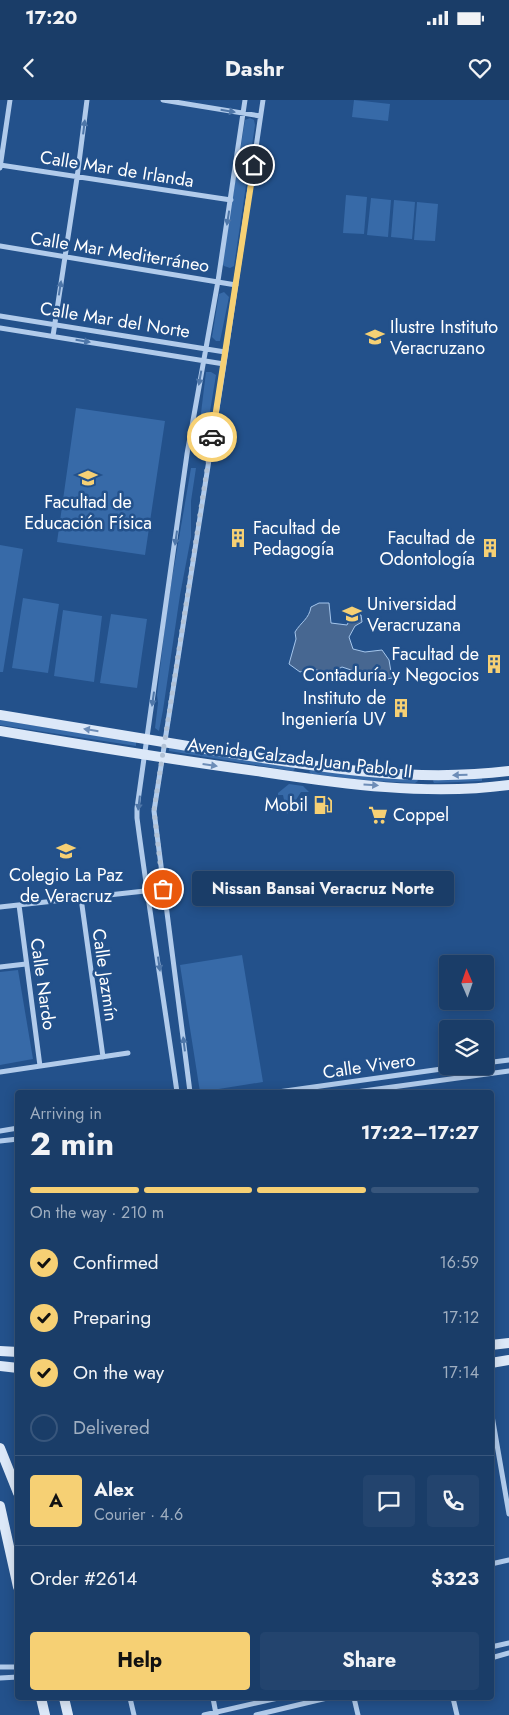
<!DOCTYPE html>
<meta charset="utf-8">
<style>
:root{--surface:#1a3d68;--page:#23446e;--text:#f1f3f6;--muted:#9faec0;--line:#38567c;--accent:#f6d074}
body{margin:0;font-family:Jost,sans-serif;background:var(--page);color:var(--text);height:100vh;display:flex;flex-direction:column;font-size:19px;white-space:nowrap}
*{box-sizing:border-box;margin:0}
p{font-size:16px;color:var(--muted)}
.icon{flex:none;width:28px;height:28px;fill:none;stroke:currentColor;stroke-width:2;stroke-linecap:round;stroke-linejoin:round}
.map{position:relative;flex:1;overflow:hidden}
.sheet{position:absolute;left:15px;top:990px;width:479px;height:610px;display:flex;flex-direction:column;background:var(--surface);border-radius:5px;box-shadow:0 2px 12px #0003,0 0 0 1px var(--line)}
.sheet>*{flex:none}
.needle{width:32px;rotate:358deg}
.controls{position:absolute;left:439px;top:855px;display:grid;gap:10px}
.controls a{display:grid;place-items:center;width:55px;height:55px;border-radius:5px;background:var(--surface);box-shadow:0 2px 12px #0003,0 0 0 1px var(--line);font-size:25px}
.pin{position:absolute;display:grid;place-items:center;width:42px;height:42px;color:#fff;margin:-21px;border:2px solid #fff;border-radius:50%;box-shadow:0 1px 5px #0007}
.courier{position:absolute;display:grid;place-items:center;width:50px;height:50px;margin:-25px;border:4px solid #f6d074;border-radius:50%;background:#fff;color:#222;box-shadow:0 1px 6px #0007}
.bubble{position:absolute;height:35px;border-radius:5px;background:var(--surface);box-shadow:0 2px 12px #0003,0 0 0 1px var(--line);font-size:16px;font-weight:700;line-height:35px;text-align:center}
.overview em{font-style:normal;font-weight:700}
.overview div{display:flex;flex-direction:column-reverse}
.overview{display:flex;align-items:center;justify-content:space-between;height:85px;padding:0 15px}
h1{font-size:32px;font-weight:700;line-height:38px}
.bar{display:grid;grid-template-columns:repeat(4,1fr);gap:8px 5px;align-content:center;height:60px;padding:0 15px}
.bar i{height:6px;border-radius:4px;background:var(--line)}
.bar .selected{background:var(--accent)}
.bar p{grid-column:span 4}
.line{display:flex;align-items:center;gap:12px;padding:0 15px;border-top:1px solid var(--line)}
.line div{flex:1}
.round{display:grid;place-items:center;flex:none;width:52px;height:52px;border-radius:5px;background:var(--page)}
ol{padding:0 15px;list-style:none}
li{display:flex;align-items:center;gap:15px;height:55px}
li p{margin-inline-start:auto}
li .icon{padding:5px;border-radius:50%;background:var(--accent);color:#111;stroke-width:4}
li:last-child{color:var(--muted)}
li i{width:28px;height:28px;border:2px solid var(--line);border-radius:50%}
.action{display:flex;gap:10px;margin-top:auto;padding:10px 15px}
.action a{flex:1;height:58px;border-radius:5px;background:var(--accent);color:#111;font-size:20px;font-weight:700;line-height:58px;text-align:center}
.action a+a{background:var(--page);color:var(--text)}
.status{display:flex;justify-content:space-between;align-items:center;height:35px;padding:0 25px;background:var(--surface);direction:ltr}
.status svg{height:14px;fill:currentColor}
header{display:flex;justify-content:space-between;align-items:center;height:65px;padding:0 15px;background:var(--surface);font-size:22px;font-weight:700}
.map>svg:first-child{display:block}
.green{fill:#376aa8}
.water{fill:#476791;stroke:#a5c6ec}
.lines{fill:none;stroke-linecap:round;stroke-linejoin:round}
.street{stroke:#b1cbeb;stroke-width:5}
.secondary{stroke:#dce8f8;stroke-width:10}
.oneway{fill:#4e76a8}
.oneway2{fill:#6d8db7}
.done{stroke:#b2c2d6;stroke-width:5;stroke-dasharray:0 9}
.route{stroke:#f6d074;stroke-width:6}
.labels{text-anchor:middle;stroke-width:5;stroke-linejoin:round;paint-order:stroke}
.street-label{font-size:18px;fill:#fff;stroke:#23518b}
.poi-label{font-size:18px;fill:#fff;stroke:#23518b;text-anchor:start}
</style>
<div class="status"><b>17:20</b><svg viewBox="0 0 49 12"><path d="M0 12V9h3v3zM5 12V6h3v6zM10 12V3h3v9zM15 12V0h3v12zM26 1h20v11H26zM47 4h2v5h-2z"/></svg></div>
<header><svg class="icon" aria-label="back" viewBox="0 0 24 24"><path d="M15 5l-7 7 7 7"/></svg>Dashr<svg class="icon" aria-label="heart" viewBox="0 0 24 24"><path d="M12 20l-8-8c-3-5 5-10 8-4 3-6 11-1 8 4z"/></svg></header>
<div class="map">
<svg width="509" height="1615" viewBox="0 0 509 1615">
<rect width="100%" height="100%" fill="#23518b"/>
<path class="green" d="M 354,0 L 390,4 L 388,21 L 352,17 Z
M 250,18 L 254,20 L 255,25 L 234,166 L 230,168 L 224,166 L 222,163 L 245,20 Z
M 346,95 L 367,97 L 364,134 L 343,133 Z
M 371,98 L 391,100 L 388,137 L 367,135 Z
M 394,100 L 415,102 L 412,139 L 391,137 Z
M 417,102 L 438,104 L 435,141 L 414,140 Z
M 224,192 L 229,197 L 220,241 L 216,241 L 212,237 L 219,194 Z
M 206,272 L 211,272 L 216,275 L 204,348 L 197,346 Z
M 76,308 L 165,321 L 145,455 L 57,442 Z
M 191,368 L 196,368 L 191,401 L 191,437 L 180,495 L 163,610 L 159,631 L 155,628 L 158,603 L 157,595 L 167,508 Z
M 0,445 L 23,449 L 3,572 L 0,572 Z
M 23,498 L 59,504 L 48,573 L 12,568 Z
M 63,510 L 102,516 L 94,582 L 54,576 Z
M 111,514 L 147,519 L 137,588 L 100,583 Z
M 0,620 L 136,642 L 136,646 L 0,625 Z
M 169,646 L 294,666 L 295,669 L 293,671 L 169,651 Z
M 312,669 L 416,678 L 418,681 L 415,683 L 374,681 L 311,674 L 309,671 Z
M 482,677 L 482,681 L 434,683 L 433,681 L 434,679 Z
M 289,684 L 303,686 L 309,692 L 301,692 L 287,714 L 283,695 L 278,695 L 278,693 Z
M 242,855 L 263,982 L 200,992 L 180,865 Z
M 18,870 L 33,959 L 0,965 L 0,872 Z"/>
<path class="water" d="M 319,503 L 329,503 L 331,523 L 347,525 L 352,515 L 361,515 L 362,522 L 355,526 L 349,537 L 353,549 L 365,552 L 382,550 L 389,560 L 392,578 L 382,580 L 342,567 L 328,574 L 311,568 L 300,572 L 289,564 L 296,539 L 295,532 C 301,522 309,519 311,507 Z"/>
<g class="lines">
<path class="street" d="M 163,0 L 260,16
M 0,65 L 231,100
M 0,68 L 10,0
M 0,146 L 236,185
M 0,216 L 225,252
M 0,228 L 224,264
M 53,236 L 77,78 L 87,0
M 81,798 L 103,957
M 19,805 L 40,966
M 0,807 L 163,789
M 0,867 L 26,864
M 485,963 L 509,960
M 0,972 L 128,953
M 177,992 C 164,901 149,809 137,718 L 137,708 L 187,354 L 218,181 L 245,0
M 190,992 L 154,711 L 224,264 L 263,0
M 278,992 L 463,966
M 356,992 L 509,971
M 0,1031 L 18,1028
M 0,1041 L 18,1039
M 491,1310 L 509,1414
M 491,1464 L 509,1460
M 491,1547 L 509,1543
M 491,1558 L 509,1553
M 0,1567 L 18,1567
M 0,1578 L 18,1577
M 130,1598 L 134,1615
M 213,1598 L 216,1614
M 354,1598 L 358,1615
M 453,1598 L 457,1615
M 204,1615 L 278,1598
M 256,1615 L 327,1598"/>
<path class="secondary" d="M 0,615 C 75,627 149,640 224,652 C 318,667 413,683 509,671
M 0,631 C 88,646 175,660 263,672 C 342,684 429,696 509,685
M 491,1245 L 509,1243
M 0,1251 L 18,1252
M 491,1263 L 509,1260
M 0,1266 L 18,1268
M 0,1348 L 18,1393
M 0,1406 L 18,1487
M 41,1598 L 45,1615
M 64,1598 L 68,1615"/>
</g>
<defs><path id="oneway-solid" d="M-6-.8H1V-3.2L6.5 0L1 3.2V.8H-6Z" transform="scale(1.25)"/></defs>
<g class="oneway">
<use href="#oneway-solid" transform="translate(228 11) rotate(9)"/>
<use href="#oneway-solid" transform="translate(84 27) rotate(-83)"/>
<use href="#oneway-solid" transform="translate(228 118) rotate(99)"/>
<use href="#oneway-solid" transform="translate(60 188) rotate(-81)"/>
<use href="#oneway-solid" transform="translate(83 241) rotate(9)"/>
<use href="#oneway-solid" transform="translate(200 278) rotate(100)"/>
<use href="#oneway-solid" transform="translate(176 438) rotate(98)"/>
<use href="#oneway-solid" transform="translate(153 599) rotate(98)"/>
<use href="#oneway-solid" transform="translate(139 703) rotate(97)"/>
<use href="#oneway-solid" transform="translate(159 864) rotate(82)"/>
<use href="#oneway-solid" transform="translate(184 944) rotate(-97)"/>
</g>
<g class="oneway2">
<use href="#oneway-solid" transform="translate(91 630) rotate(-171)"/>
<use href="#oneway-solid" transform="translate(210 665) rotate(8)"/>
<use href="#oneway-solid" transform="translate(460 675) rotate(178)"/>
<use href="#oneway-solid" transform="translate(371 685) rotate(4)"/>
</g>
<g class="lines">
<path class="done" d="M 163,789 L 154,710 L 212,337"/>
<path class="route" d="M 212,337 L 254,65"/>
</g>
<defs>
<g id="school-bare" transform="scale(1.5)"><path d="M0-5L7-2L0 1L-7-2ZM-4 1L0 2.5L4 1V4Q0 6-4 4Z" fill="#f6d074" stroke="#23518b" stroke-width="2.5" paint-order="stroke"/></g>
<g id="university-bare" transform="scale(1.5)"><path d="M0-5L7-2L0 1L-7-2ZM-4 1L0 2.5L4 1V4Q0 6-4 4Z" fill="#f6d074" stroke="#23518b" stroke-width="2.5" paint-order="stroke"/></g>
<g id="building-bare" transform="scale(1.5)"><path d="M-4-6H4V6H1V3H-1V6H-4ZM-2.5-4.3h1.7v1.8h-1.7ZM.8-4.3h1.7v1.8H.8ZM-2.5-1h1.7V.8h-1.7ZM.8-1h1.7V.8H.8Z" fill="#f6d074" stroke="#23518b" stroke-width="2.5" paint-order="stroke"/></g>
<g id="fuel-bare" transform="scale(1.5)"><path d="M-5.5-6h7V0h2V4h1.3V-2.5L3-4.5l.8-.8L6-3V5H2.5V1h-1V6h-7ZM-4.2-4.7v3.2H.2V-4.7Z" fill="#f6d074" stroke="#23518b" stroke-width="2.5" paint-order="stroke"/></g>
<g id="supermarket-bare" transform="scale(1.5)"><path d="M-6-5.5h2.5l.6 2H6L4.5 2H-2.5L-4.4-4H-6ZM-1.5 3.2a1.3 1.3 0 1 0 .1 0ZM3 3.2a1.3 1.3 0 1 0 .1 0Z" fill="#f6d074" stroke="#23518b" stroke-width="2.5" paint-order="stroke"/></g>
</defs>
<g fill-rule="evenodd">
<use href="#school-bare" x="375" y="237"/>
<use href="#university-bare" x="88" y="378"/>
<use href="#building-bare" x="238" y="438"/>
<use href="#building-bare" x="490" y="448"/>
<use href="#university-bare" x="352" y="514"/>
<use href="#building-bare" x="494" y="564"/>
<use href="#building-bare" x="401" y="608"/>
<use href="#fuel-bare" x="323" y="705"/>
<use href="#supermarket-bare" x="378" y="715"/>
<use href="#school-bare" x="66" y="751"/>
</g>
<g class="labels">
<g class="street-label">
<text transform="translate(117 69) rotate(9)" y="6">Calle Mar de Irlanda</text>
<text transform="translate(120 152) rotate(9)" y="6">Calle Mar Mediterráneo</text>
<text transform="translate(115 220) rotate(9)" y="6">Calle Mar del Norte</text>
<text transform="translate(300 658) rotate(7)" y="6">Avenida Calzada Juan Pablo II</text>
<text transform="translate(105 875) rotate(82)" y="6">Calle Jazmín</text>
<text transform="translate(43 884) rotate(82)" y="6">Calle Nardo</text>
<text transform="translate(369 966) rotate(-8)" y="6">Calle Vivero</text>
</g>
<g class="poi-label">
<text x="390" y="233">Ilustre Instituto<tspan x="390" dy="21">Veracruzano</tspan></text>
<text x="88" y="408" text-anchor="middle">Facultad de<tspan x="88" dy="21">Educación Física</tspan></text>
<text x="253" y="434">Facultad de<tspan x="253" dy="21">Pedagogía</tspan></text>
<text x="475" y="444" text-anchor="end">Facultad de<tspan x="475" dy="21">Odontología</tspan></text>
<text x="367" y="510">Universidad<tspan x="367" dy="21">Veracruzana</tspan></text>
<text x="479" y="560" text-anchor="end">Facultad de<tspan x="479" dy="21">Contaduría y Negocios</tspan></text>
<text x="386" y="604" text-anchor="end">Instituto de<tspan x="386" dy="21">Ingeniería UV</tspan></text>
<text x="308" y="711" text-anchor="end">Mobil</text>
<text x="393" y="721">Coppel</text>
<text x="66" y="781" text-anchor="middle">Colegio La Paz<tspan x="66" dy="21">de Veracruz</tspan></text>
</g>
</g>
</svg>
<div class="controls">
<a><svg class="needle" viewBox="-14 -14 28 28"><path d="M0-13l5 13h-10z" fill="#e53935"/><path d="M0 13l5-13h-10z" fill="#9faec0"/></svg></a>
<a><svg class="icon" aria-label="layers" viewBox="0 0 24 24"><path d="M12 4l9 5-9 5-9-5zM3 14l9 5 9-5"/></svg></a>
</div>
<div class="pin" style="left:163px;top:789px;background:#ea580c"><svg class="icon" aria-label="bag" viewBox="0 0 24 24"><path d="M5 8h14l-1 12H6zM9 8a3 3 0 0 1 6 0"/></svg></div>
<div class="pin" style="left:254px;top:65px;background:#1f2937"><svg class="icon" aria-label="home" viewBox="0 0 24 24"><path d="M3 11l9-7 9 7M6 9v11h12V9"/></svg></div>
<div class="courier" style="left:212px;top:337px"><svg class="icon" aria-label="car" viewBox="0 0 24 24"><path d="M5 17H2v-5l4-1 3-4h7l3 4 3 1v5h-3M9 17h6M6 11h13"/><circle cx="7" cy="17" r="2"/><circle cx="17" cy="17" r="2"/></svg></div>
<div class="bubble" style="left:192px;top:771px;width:262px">Nissan Bansai Veracruz Norte</div>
<section class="sheet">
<div class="overview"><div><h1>2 min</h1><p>Arriving in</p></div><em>17:22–17:27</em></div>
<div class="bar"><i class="selected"></i><i class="selected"></i><i class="selected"></i><i></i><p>On the way · 210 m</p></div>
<ol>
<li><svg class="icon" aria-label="check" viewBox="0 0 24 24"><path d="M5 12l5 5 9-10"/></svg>Confirmed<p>16:59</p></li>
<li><svg class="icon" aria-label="check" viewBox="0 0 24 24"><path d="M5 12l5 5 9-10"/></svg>Preparing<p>17:12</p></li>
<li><svg class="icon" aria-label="check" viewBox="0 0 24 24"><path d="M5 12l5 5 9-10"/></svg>On the way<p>17:14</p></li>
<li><i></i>Delivered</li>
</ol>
<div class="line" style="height:90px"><b class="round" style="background:var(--accent);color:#111">A</b><div><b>Alex</b><p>Courier · 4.6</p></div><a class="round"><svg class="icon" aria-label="chat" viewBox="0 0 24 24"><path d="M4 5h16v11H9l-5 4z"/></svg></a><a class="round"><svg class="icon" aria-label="phone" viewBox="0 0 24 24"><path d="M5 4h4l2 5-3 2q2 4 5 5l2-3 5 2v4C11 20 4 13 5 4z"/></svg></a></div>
<div class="line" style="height:65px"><div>Order #2614</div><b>$323</b></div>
<div class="action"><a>Help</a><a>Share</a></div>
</section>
</div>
